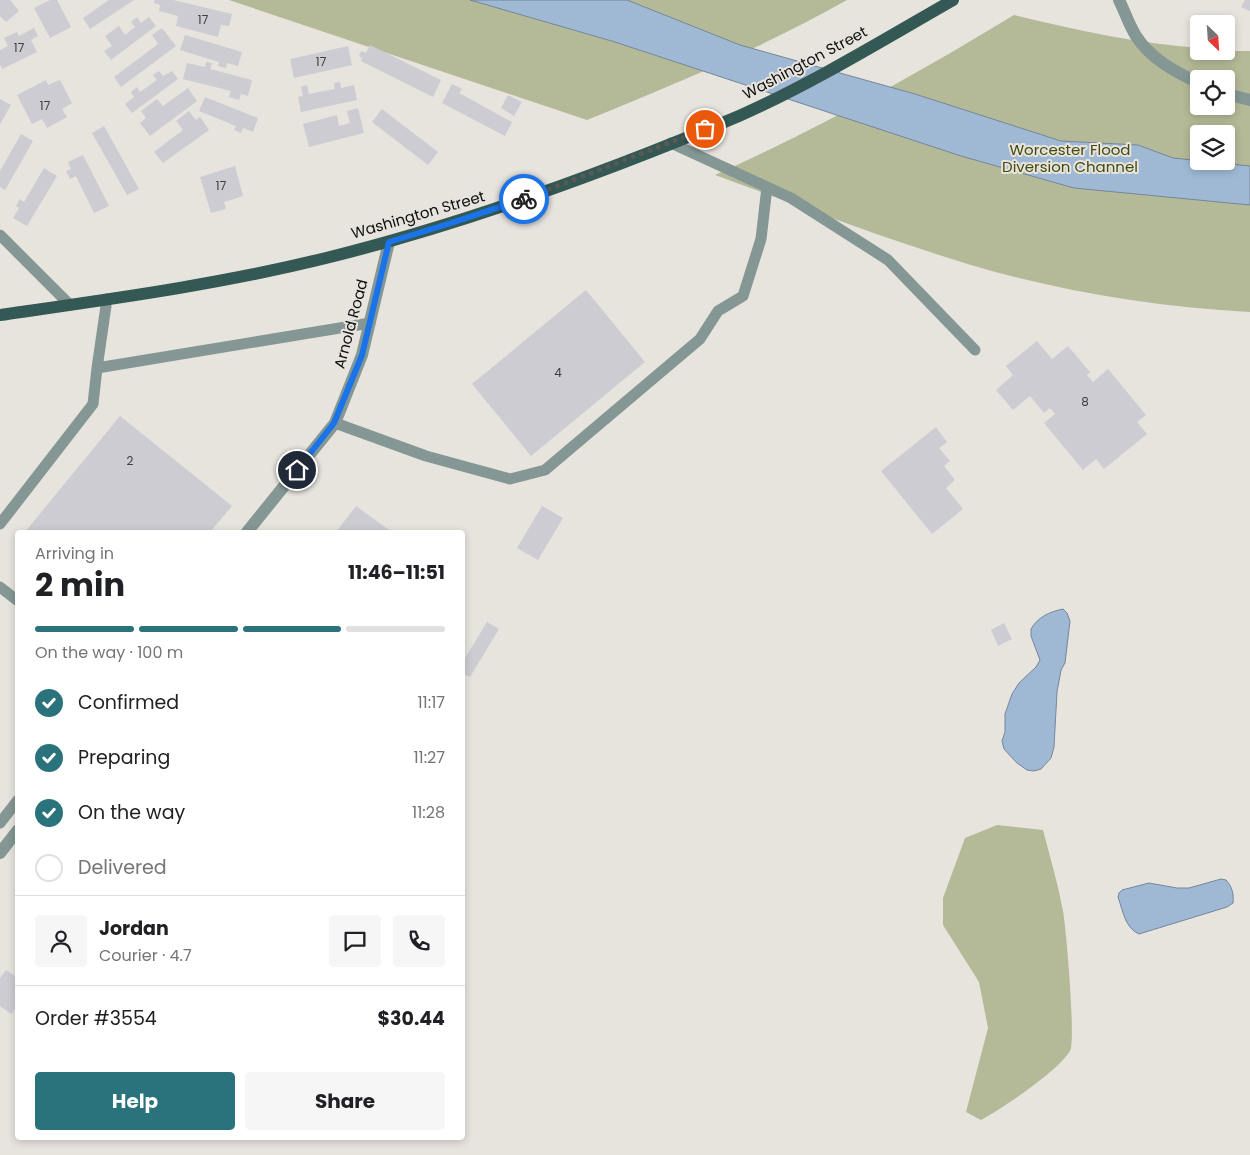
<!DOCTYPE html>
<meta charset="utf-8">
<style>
:root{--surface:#fff;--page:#f6f6f6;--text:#202124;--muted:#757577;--line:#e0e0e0;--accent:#2a737c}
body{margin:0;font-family:Poppins,sans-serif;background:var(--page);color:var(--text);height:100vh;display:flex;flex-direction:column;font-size:19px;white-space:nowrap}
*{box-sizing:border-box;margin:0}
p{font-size:16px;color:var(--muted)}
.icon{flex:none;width:28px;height:28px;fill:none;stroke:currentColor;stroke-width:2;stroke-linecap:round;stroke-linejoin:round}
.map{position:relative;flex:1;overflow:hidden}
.details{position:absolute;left:15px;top:530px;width:450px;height:610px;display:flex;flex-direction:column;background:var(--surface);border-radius:5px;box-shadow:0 2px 8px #0003}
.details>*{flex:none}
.needle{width:32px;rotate:155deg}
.tools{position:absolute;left:1190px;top:15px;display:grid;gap:10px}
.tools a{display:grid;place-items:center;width:45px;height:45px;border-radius:5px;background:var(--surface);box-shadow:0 2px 8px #0003;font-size:25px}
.pin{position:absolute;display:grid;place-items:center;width:42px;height:42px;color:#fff;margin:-21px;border:2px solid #fff;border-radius:50%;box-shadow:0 1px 5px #0007}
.courier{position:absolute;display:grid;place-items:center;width:50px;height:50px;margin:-25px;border:4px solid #1a73e8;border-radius:50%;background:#fff;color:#222;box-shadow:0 1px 6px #0007}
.overview em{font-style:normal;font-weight:700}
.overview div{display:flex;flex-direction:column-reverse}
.overview{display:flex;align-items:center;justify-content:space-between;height:85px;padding:0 20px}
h1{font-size:32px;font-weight:700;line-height:38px}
.bar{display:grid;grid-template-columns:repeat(4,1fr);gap:8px 5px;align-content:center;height:60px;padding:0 20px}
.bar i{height:6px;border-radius:4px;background:var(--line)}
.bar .active{background:var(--accent)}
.bar p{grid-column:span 4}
.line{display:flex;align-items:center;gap:12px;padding:0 20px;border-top:1px solid var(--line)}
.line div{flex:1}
.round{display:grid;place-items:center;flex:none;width:52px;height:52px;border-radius:5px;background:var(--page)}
ol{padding:0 20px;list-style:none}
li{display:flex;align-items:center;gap:15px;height:55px}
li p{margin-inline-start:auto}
li .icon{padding:5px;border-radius:50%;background:var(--accent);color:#fff;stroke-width:4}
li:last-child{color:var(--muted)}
li i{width:28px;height:28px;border:2px solid var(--line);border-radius:50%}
.cta{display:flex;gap:10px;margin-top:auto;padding:10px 20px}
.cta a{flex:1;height:58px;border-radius:5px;background:var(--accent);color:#fff;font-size:20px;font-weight:700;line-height:58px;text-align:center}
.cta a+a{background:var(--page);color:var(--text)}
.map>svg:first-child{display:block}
.green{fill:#b4b997;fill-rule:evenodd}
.water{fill:#9fb9d5;stroke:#748699}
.building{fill:#ccccd2}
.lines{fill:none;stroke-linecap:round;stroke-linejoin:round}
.lane{stroke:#849794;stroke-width:11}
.street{stroke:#849794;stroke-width:12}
.primary{stroke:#345853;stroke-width:12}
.done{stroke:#5b5956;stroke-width:5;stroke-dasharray:0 9}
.route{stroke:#1a73e8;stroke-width:6}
.labels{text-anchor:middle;stroke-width:4;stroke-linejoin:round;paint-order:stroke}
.number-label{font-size:12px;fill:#3e3e3e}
.street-label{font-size:15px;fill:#0f0e0d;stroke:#e7e4de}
.park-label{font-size:15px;fill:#44490c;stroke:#e7e4de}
</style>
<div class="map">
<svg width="1250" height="1155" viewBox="0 0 1250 1155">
<rect width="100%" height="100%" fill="#e7e4de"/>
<path class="green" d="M 229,0 L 847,0 C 764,47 675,84 587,120 Z
M 1014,15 C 1075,30 1136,43 1199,48 L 1199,51 L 1250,51 L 1250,312 C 1156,307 1062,292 971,265 C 885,239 800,206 715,175 C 818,129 917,74 1014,15 ZM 1199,79 L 1226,79 L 1226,106 L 1199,106 ZM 1199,134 L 1226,134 L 1226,161 L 1199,161 Z
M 997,825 L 1043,830 C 1050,857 1058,884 1063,911 C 1066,927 1076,1042 1070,1051 C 1059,1070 1002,1109 981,1120 L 966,1112 L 988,1028 L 979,982 L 943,925 L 943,898 L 965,838 Z"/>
<path class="water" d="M 470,0 L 627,0 L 740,45 L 915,94 L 1061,141 L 1138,145 L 1173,158 L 1250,166 L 1250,205 L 1074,188 L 961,156 L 615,42 Z
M 1063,609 L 1067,613 L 1070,621 L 1065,663 L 1061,670 L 1057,692 L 1054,747 L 1051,758 L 1041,769 L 1034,771 L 1027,770 L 1017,763 L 1004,749 L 1002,741 L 1005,732 L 1005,714 L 1012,694 L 1019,683 L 1036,667 L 1040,660 L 1031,636 L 1031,629 C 1038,617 1049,612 1063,609 Z
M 1221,879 L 1226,880 C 1232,887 1234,893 1233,903 L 1227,907 L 1139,934 C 1125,928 1123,911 1118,897 L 1119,893 L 1122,890 L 1149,883 L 1177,888 L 1189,888 Z"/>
<path class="building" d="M 0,0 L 10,0 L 19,11 L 6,22 L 0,16 Z
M 50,0 L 57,0 L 71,27 L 50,38 L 34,8 Z
M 109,0 L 134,0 L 90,29 L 83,18 Z
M 155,0 L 173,0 L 232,14 L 229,26 L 221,25 L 218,37 L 176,26 L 178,16 L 159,11 L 160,5 L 154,3 Z
M 1245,0 L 1250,0 L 1250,11 L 1241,7 Z
M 137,17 L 141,23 L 149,17 L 156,26 L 111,60 L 104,51 L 112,46 L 105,36 L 119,26 L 125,35 L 135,27 L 131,22 Z
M 34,28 L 38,36 L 31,40 L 37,52 L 2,69 L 0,64 L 0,50 L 8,46 L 4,38 L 17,32 L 19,36 Z
M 162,28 L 176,46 L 121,87 L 114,77 L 158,44 L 152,35 Z
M 185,35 L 242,52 L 238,66 L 227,63 L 226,68 L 218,66 L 219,62 L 180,50 Z
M 370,45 L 441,80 L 433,97 L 361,61 L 362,58 L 359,56 L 361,51 L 366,53 Z
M 348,46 L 352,65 L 294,78 L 290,59 Z
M 206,62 L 212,63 L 210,69 L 252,80 L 248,96 L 241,94 L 239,100 L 229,97 L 231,91 L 183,79 L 187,63 L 205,67 Z
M 159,71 L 163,76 L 172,71 L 178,79 L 132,113 L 125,104 L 134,97 L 131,92 L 137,87 L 140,92 L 157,80 L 153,75 Z
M 46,80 L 48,85 L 60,80 L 72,103 L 62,109 L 67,117 L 47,128 L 42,119 L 32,124 L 17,95 Z
M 340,82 L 341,88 L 354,85 L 357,100 L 301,112 L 298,97 L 303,96 L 301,87 L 307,85 L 309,94 L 335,89 L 334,83 Z
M 452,84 L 462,89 L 459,93 L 512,122 L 505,136 L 442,103 Z
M 188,88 L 197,101 L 150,136 L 140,123 L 146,118 L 141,111 L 157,99 L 163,106 Z
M 508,95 L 522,102 L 514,116 L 501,108 Z
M 205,97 L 258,118 L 253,132 L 243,128 L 241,133 L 234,130 L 236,126 L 199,111 Z
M 0,99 L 11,105 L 0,124 Z
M 358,108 L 364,133 L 309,147 L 303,124 L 337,115 L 339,126 L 350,123 L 347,111 Z
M 382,109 L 438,152 L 428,165 L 372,122 Z
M 189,111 L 196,120 L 200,117 L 209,130 L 163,163 L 154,152 L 183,130 L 176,121 Z
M 104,126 L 139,189 L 127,195 L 92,133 Z
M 21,134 L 33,141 L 5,190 L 0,187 L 0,171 Z
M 83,155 L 109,206 L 94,213 L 76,176 L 70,179 L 66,171 L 71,169 L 68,162 Z
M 235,166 L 243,196 L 224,202 L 226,209 L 211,213 L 200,177 Z
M 44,168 L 57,176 L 27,226 L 13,218 L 19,208 L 16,206 L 20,199 L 24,202 Z
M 586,290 L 645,362 L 531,456 L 472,384 Z
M 1037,341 L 1052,359 L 1068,346 L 1090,372 L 1087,375 L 1093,382 L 1108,369 L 1146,415 L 1137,422 L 1147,434 L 1104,469 L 1096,459 L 1083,470 L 1044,423 L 1055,414 L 1050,408 L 1044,413 L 1030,396 L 1013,410 L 996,390 L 1013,375 L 1006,366 Z
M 120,416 L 232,506 L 210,532 L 25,532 Z
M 936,427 L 947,442 L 939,448 L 950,461 L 944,466 L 955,480 L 946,488 L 963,509 L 932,534 L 881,471 Z
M 356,506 L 392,532 L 336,532 Z
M 542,506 L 563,518 L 538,560 L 517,548 Z
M 487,622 L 499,629 L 470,677 L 462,673 L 462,663 Z
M 1004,623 L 1012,639 L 998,646 L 991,630 Z
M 6,970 L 18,978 L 18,1005 L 11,1014 L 0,1006 L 0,978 Z"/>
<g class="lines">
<path class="lane" d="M 671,143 L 791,198 L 888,260 L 975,350
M 0,235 L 70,305
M 107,299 L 97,368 L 370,323
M 335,423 L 426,456 L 510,479 L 545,470 L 700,339 L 718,311 L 743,296 L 761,239 L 767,187
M 0,524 L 93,404 L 97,368
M 0,587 L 18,601
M 0,823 L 18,800"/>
<path class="street" d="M 1119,0 C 1125,12 1129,25 1136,36 C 1150,58 1175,72 1199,83
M 1226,94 L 1250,100
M 247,532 L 335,423 L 362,355 L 389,242
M 0,853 L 18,830"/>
<path class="primary" d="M 0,315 C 111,299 222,284 330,257 C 470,222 606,172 739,116 C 813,83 883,40 953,0"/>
</g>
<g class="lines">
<path class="done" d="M 524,199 L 705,129"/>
<path class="route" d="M 297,470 L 334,423 L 362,355 L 389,242 L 448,224 L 524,199"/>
</g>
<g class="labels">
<g class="number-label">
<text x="203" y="24">17</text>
<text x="19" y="52">17</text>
<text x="321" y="66">17</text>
<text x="45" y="110">17</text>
<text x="221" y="190">17</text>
<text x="558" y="377">4</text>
<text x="1085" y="406">8</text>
<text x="130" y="465">2</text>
</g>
<g class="street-label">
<text transform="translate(805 63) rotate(-28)" y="5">Washington Street</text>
<text transform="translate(418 215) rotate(-16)" y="5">Washington Street</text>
<text transform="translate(351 324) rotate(-75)" y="5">Arnold Road</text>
</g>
<g class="park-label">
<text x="1070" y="155">Worcester Flood<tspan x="1070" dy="17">Diversion Channel</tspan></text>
</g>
</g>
</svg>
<div class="tools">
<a><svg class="needle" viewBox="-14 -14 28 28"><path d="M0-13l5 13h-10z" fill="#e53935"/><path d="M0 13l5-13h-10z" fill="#757577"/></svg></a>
<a><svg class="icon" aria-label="locate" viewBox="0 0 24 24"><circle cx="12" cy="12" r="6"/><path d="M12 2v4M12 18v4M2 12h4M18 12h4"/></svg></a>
<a><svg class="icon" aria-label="layers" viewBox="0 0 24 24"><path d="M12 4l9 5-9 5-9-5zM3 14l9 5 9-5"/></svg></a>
</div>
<div class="pin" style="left:705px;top:129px;background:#ea580c"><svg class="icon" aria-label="bag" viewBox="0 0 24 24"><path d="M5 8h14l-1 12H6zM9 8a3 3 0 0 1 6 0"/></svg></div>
<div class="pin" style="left:297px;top:470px;background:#1f2937"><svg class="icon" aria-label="home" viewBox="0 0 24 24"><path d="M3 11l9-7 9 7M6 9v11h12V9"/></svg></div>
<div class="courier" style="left:524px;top:199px"><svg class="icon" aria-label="bike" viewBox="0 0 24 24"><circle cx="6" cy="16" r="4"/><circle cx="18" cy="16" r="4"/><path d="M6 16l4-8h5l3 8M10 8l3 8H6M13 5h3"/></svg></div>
<section class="details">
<div class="overview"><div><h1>2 min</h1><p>Arriving in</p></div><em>11:46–11:51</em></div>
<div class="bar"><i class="active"></i><i class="active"></i><i class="active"></i><i></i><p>On the way · 100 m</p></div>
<ol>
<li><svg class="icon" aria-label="check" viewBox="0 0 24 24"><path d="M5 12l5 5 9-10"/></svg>Confirmed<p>11:17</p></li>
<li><svg class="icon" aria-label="check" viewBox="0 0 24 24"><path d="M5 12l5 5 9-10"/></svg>Preparing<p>11:27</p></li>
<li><svg class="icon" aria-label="check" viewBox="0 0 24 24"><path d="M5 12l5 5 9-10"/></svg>On the way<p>11:28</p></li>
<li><i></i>Delivered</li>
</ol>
<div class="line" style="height:90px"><a class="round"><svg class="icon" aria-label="person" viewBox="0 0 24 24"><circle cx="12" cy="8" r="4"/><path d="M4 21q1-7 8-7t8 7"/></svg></a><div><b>Jordan</b><p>Courier · 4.7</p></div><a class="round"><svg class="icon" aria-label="chat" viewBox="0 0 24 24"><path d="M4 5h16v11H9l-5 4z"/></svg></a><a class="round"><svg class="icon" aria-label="phone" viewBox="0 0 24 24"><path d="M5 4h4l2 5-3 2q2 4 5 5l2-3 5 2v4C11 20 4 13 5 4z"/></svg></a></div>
<div class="line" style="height:65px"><div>Order #3554</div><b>$30.44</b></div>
<div class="cta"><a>Help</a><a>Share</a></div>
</section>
</div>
